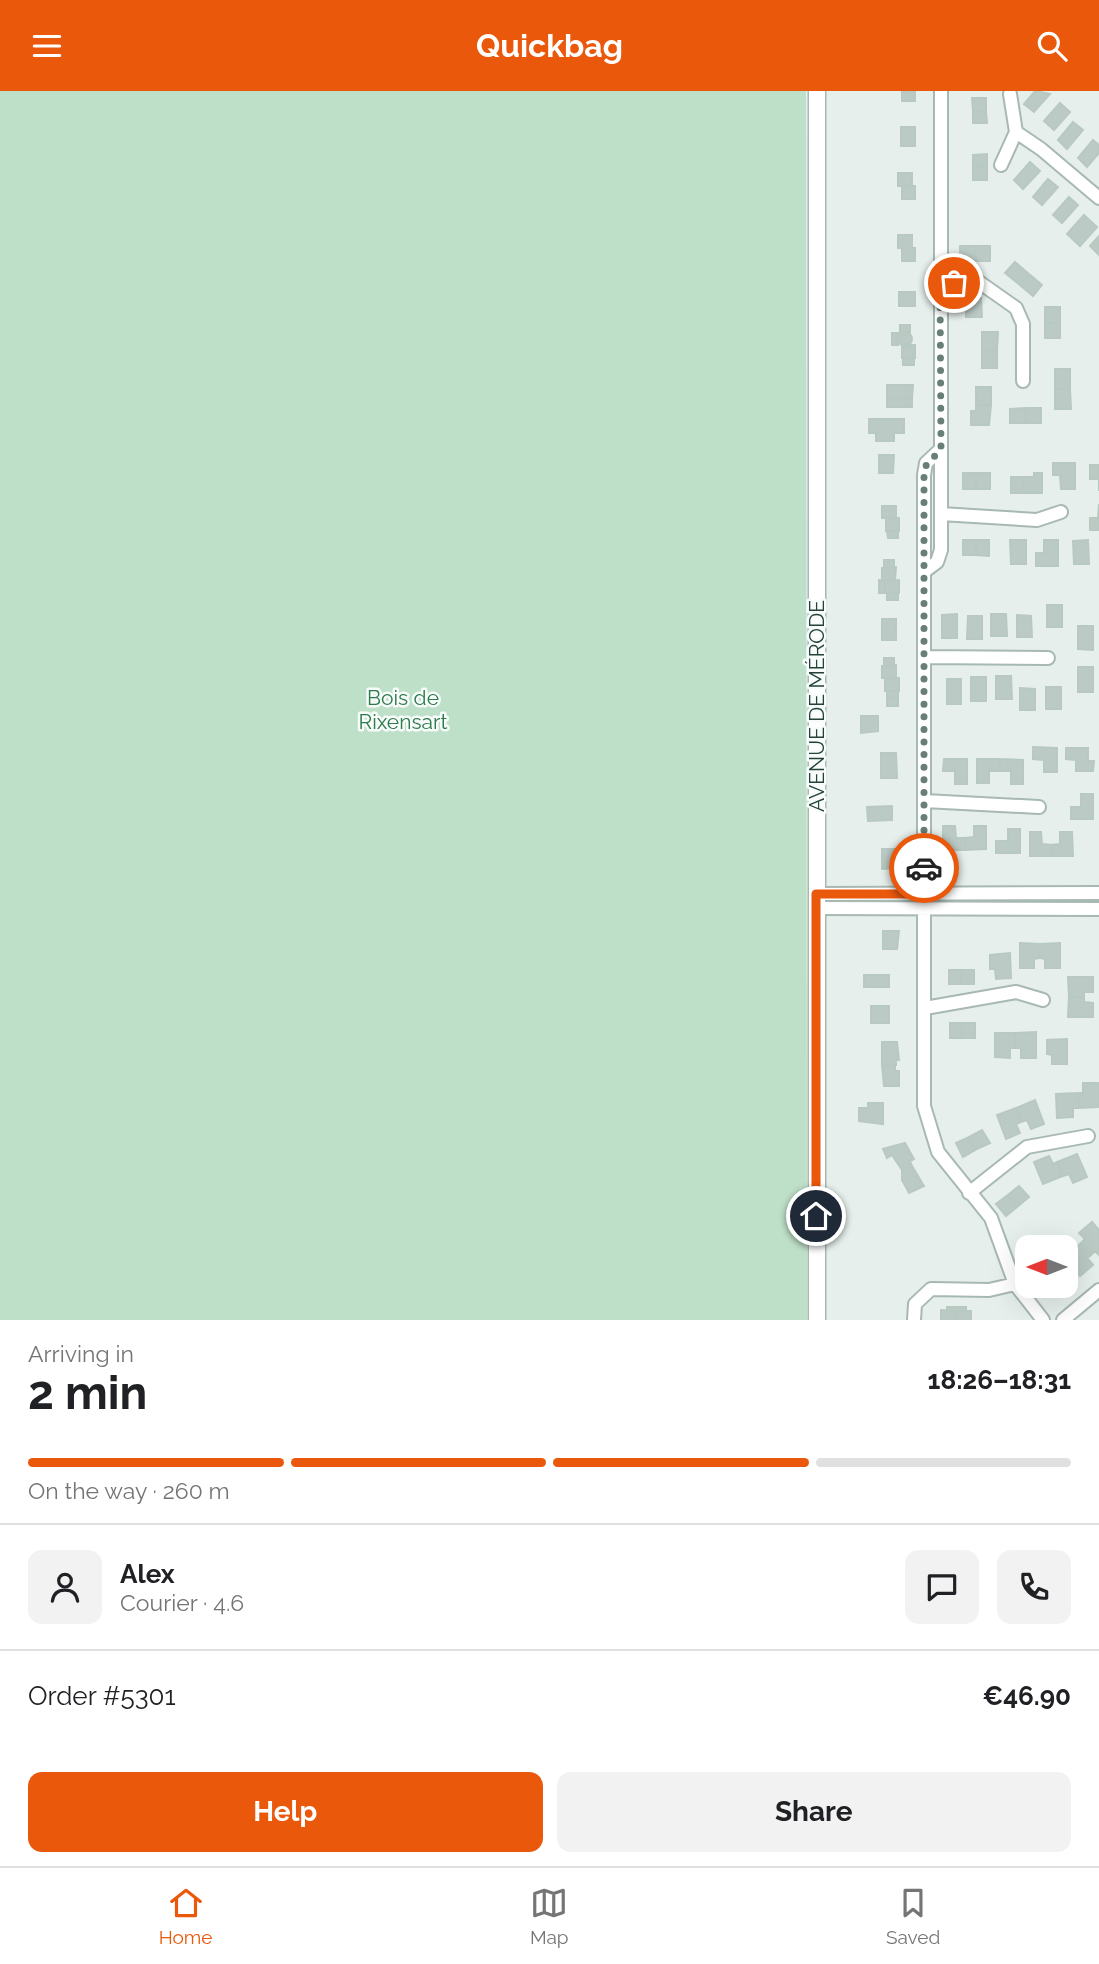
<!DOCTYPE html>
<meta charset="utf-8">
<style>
:root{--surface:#fff;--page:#f2f2f2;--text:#202124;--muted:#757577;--line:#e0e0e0;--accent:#ea580c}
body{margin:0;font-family:Raleway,sans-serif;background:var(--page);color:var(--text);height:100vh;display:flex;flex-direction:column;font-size:26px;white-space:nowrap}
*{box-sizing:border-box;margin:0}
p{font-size:23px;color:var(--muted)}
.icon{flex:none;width:38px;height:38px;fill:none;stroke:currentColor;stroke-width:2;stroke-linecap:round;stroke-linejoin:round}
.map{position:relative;height:1229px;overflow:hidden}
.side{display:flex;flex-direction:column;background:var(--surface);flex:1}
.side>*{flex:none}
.needle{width:46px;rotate:270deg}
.fabs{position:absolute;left:1015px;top:1144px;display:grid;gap:14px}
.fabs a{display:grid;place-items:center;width:63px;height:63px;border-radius:14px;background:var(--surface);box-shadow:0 7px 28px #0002;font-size:35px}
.pin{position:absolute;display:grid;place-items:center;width:60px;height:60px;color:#fff;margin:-30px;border:4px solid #fff;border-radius:50%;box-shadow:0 2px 7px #0007}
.courier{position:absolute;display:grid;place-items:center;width:70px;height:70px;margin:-35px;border:5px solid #ea580c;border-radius:50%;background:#fff;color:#222;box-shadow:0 2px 9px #0007}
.summary em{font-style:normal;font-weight:700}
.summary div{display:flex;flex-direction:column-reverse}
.summary{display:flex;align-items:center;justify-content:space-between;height:119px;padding:0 28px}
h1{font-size:46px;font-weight:700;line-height:52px}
.bar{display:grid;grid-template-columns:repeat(4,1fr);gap:10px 7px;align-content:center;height:84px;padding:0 28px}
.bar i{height:9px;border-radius:5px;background:var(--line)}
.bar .selected{background:var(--accent)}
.bar p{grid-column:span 4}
.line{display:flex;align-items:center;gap:18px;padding:0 28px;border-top:2px solid var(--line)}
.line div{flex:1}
.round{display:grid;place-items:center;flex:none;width:74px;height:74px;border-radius:14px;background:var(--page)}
.action{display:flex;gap:14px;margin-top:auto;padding:14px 28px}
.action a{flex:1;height:80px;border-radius:14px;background:var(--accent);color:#fff;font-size:28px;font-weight:700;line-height:80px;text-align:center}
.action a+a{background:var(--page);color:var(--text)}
header{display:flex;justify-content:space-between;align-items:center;height:91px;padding:0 28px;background:var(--accent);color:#fff;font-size:32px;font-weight:700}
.menu{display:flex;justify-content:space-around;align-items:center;height:98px;border-top:2px solid var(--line);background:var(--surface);font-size:19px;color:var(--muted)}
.menu a{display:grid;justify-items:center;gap:4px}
.menu .selected{color:var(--accent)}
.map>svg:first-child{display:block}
.green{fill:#bfe0c8}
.building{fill:#bbcac4;stroke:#b8c9c2;stroke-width:2}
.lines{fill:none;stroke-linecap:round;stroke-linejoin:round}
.minor-casing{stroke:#a8b8b2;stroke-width:16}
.tertiary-casing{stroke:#a8b8b2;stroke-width:19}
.minor{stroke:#fff;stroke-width:12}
.tertiary{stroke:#fff;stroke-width:16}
.done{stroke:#687f78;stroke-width:7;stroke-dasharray:0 12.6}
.route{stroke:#ea580c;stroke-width:9}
.labels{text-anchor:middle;stroke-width:5;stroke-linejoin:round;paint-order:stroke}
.park-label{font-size:21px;fill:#2d7a4b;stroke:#f7fbf9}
.street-label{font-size:21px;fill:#24423a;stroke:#f7fbf9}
</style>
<header><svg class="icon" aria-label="menu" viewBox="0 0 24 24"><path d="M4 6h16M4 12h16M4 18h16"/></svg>Quickbag<svg class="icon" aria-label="search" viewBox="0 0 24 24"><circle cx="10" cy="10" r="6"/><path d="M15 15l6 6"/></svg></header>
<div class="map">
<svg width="1099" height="1229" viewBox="0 0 1099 1229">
<rect width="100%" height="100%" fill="#e6efeb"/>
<path class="green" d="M 0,0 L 806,0 L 807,1229 L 0,1229 Z"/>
<path class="building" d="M 902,0 L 915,0 L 915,10 L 902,10 Z
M 1035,0 L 1050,3 L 1034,21 L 1024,13 Z
M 972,7 L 986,7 L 986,20 L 973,20 Z
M 1060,12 L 1070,21 L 1054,39 L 1044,30 Z
M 973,20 L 986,20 L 987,32 L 973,32 Z
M 1073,31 L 1083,39 L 1067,58 L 1058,49 Z
M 901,36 L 915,36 L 915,55 L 901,55 Z
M 1093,49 L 1099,54 L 1099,62 L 1087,76 L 1078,67 Z
M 987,63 L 987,75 L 973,76 L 973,64 Z
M 1030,71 L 1040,80 L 1023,98 L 1014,89 Z
M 987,75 L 987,89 L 973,89 L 973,76 Z
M 898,82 L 912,82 L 912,95 L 898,95 Z
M 1048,88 L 1058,96 L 1042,114 L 1033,106 Z
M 902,95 L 915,95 L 915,108 L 902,108 Z
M 1069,106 L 1078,114 L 1062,132 L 1053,124 Z
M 1084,124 L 1097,136 L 1080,155 L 1067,143 Z
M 898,144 L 912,144 L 912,157 L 898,157 Z
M 1099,145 L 1099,164 L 1090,155 Z
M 960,155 L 975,155 L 975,170 L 960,170 Z
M 975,155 L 990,155 L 990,170 L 975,170 Z
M 902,157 L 915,157 L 915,170 L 902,170 Z
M 1015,171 L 1029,183 L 1020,194 L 1005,182 Z
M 1029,183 L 1042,194 L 1033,205 L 1020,194 Z
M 899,201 L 915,201 L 915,215 L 899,215 Z
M 981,207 L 982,226 L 966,226 L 966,208 Z
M 1045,216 L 1060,216 L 1060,232 L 1045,232 Z
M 1045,232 L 1060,232 L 1060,247 L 1045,247 Z
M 900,234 L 910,234 L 910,241 L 900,241 Z
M898 248a7 7 0 1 1 14 0a7 7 0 1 1-14 0Z
M 982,241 L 998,241 L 997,259 L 982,259 Z
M 892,242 L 898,242 L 898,254 L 892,254 Z
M 902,254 L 915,254 L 915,267 L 902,267 Z
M 982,259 L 997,259 L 997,277 L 982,277 Z
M 903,267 L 914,267 L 914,274 L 903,274 Z
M 1055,278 L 1070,278 L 1070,298 L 1055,298 Z
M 887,294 L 913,294 L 912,307 L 887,307 Z
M 976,296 L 991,296 L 991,314 L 976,314 Z
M 1055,298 L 1070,298 L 1071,318 L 1055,318 Z
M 887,307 L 912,307 L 912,316 L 887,316 Z
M 976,314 L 991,314 L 989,334 L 971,334 L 971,320 L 976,320 Z
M 1026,317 L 1026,332 L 1010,332 L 1010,318 Z
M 1026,317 L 1041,317 L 1041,332 L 1026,332 Z
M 869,328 L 904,328 L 904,342 L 894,342 L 894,350 L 876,350 L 876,342 L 869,342 Z
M 879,364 L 894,364 L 893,382 L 879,382 Z
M 1053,372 L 1075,372 L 1075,398 L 1061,398 L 1060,384 L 1053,384 Z
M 1090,374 L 1099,374 L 1099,400 L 1099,388 L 1090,388 Z
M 963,382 L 976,382 L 976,398 L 963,398 Z
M 976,382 L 990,382 L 990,398 L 976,398 Z
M 1034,382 L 1042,382 L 1042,402 L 1024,402 L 1023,386 L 1034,386 Z
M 1011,386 L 1023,386 L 1024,402 L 1011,402 Z
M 1099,413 L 1099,439 L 1090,439 L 1090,427 L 1098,427 Z
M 882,415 L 896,415 L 896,427 L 882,427 Z
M 886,427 L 899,427 L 899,440 L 886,440 Z
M 887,440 L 898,440 L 898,447 L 888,447 Z
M 963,449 L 976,449 L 976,464 L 963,464 Z
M 976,449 L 989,449 L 989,465 L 976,464 Z
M 1010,449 L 1026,449 L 1026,473 L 1011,473 Z
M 1044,449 L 1058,449 L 1058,475 L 1036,475 L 1036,462 L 1044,462 Z
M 1088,449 L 1089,473 L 1074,473 L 1073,450 Z
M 884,469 L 894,469 L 894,477 L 884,477 Z
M 896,476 L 895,489 L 882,489 L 882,477 Z
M 879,489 L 885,490 L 885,502 L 879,502 Z
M 899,489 L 899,502 L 885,502 L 885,490 Z
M 887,502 L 898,502 L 898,509 L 887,509 Z
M 1047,514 L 1062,514 L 1062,536 L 1047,536 Z
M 957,523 L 957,547 L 942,547 L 942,524 Z
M 991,523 L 1006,523 L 1007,545 L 991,545 Z
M 1017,524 L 1031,525 L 1032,546 L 1017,546 Z
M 968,525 L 982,525 L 982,548 L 967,548 Z
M 882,528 L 896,528 L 896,549 L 882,549 Z
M 1078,535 L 1093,535 L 1093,559 L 1078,558 Z
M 884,567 L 894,567 L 894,574 L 884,575 Z
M 896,574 L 896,587 L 882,587 L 882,575 Z
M 1078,576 L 1093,576 L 1093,601 L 1078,601 Z
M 996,585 L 1011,585 L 1012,608 L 996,608 Z
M 971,586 L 986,586 L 986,610 L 971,610 Z
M 885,587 L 899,587 L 899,600 L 885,600 Z
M 947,588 L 961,588 L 961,613 L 947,613 Z
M 1046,596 L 1061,596 L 1061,618 L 1046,618 Z
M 1020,597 L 1035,598 L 1035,619 L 1020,619 Z
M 887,600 L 898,600 L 898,607 L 887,607 Z
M 887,607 L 898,607 L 898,615 L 887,615 Z
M 861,625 L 878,625 L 878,640 L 861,642 Z
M 1033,656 L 1057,657 L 1057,681 L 1044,681 L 1044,669 L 1033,668 Z
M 1066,657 L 1088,657 L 1088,670 L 1094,670 L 1093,680 L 1076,680 L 1076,669 L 1066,668 Z
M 881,662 L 896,662 L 897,687 L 881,687 Z
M 944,668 L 967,668 L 967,693 L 955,693 L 955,680 L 943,680 Z
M 977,668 L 1000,668 L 1000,680 L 989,680 L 989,692 L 977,692 Z
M 1000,668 L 1023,669 L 1023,693 L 1011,693 L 1011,680 L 1000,680 Z
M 1081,703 L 1093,703 L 1093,728 L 1071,728 L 1071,716 L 1081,716 Z
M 892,715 L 892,729 L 868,730 L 867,716 Z
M 943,735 L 955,735 L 956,747 L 965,747 L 965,759 L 943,759 Z
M 974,735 L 986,735 L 986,758 L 965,759 L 965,747 L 974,746 Z
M 1008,738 L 1020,738 L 1020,762 L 996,762 L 996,750 L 1008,750 Z
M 1030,741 L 1041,741 L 1042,753 L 1051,754 L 1051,765 L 1030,765 Z
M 1060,741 L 1072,741 L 1073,765 L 1051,765 L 1051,754 L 1060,753 Z
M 882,758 L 899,758 L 897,777 L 882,778 Z
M 883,840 L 899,840 L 897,858 L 883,858 Z
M 1020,852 L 1040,853 L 1040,867 L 1034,868 L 1034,877 L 1020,877 Z
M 1060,852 L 1060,877 L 1045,877 L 1045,868 L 1040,867 L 1040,853 Z
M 1010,862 L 1011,887 L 996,888 L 995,878 L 990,878 L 990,864 Z
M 949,879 L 961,879 L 961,893 L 949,893 Z
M 961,879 L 974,879 L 974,893 L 961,893 Z
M 864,884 L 889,884 L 889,896 L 864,896 Z
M 1068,886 L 1093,886 L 1093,901 L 1084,901 L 1084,906 L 1069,906 Z
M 1069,906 L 1084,906 L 1084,911 L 1093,912 L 1093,926 L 1068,926 Z
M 871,915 L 889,915 L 889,932 L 871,932 Z
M 950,932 L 962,932 L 962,947 L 950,947 Z
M 962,932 L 975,932 L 975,947 L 962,947 Z
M 1036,941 L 1036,967 L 1021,967 L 1021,957 L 1015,957 L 1015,942 Z
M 995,942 L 1015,942 L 1015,957 L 1010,957 L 1010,967 L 995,966 Z
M 1067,948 L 1067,973 L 1052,973 L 1052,964 L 1047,963 L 1047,949 Z
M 882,951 L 897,951 L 899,969 L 896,969 L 896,974 L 882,974 Z
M 882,974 L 895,974 L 895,980 L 899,980 L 899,995 L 884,995 Z
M 1083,992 L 1099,992 L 1099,1016 L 1079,1017 L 1078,1002 L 1083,1002 Z
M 1078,1002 L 1079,1017 L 1073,1017 L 1073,1026 L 1057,1027 L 1056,1003 Z
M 1035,1009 L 1044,1033 L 1031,1038 L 1027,1029 L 1021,1031 L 1016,1017 Z
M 868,1012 L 883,1012 L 883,1033 L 859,1030 L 859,1017 L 868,1017 Z
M 1016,1017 L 1021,1031 L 1016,1033 L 1020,1042 L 1006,1048 L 997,1024 Z
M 982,1039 L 990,1052 L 975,1059 L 969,1046 Z
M 969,1046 L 975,1059 L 963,1066 L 956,1052 Z
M 905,1052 L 914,1068 L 910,1070 L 912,1075 L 902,1079 L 892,1064 L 887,1067 L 883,1058 Z
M 1077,1063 L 1087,1086 L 1073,1092 L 1069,1083 L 1063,1085 L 1057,1071 Z
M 1049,1065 L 1053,1073 L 1057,1071 L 1063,1085 L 1043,1093 L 1034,1071 Z
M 912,1075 L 924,1095 L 909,1102 L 902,1089 L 902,1079 Z
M 1019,1095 L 1029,1106 L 1017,1116 L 1008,1104 Z
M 1008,1104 L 1017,1116 L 1006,1125 L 996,1113 Z
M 1092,1131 L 1099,1139 L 1099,1164 L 1095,1160 L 1091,1164 L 1081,1152 L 1085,1148 L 1079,1142 Z
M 1081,1152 L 1091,1164 L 1087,1167 L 1093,1174 L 1080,1185 L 1066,1165 Z
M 947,1216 L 966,1216 L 966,1220 L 947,1220 Z
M 941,1219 L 957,1220 L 956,1229 L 941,1229 Z
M 957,1220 L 971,1220 L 971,1229 L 956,1229 Z"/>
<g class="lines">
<g class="minor-casing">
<path id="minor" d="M 1010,3 L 1016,41 L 1041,58 L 1099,107
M 1001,74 L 1016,41
M 941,193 L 979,191 L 1016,217 L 1023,233 L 1023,290
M 941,358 L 926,372 L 924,384 L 924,1015 L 938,1061 L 991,1127 L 1015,1193 L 1043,1229
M 941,423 L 1037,429 L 1061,421
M 925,480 L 937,471 L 941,459 L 941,0
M 925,566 L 1048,567
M 925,710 L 1039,716
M 816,803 L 1099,802
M 817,817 L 1099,818
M 925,917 L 1016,901 L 1043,909
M 969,1102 L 1027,1056 L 1088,1045
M 914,1229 L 915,1213 L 931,1198 L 989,1199 L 1015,1193
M 1063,1229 L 1099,1199"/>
</g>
<g class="tertiary-casing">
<path id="tertiary" d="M 817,1229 L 817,0"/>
</g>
<use href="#minor" class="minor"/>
<use href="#tertiary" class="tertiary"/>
</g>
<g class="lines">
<path class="done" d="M 924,777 L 924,377 L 941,358 L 940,193 L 954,192"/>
<path class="route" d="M 816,1125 L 816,803 L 924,803 L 924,777"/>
</g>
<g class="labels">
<g class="park-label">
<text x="403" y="614">Bois de<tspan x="403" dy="24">Rixensart</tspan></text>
</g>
<g class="street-label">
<text transform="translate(817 615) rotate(-90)" y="7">AVENUE DE MÉRODE</text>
</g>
</g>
</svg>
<div class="fabs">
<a><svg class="needle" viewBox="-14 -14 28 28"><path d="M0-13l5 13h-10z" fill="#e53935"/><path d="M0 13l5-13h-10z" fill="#757577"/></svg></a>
</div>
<div class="pin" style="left:954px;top:192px;background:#ea580c"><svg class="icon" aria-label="bag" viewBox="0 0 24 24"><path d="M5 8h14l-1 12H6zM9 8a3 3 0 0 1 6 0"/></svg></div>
<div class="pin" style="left:816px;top:1125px;background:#1f2937"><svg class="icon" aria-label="home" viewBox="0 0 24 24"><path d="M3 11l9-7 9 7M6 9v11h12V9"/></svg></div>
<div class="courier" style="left:924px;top:777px"><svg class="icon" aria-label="car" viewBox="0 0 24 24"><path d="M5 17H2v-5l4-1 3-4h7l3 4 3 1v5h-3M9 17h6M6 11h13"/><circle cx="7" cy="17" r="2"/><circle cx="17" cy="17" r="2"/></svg></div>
</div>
<section class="side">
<div class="summary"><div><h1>2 min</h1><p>Arriving in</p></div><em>18:26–18:31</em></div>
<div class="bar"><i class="selected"></i><i class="selected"></i><i class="selected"></i><i></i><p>On the way · 260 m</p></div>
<div class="line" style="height:126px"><a class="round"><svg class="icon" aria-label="person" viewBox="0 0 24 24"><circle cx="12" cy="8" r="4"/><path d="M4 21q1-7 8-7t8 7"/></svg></a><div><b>Alex</b><p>Courier · 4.6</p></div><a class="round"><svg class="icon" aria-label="chat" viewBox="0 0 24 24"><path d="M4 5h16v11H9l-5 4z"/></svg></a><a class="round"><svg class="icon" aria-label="phone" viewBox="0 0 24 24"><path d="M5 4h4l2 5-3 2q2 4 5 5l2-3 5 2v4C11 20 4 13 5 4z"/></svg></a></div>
<div class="line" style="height:91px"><div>Order #5301</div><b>€46.90</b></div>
<div class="action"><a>Help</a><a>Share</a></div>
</section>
<nav class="menu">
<a class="selected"><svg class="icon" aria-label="home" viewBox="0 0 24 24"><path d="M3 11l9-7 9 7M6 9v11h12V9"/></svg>Home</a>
<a><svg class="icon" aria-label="map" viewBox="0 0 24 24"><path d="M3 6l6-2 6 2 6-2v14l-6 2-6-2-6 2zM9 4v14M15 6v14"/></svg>Map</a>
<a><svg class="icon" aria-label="saved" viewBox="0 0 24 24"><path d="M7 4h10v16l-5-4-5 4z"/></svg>Saved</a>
</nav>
